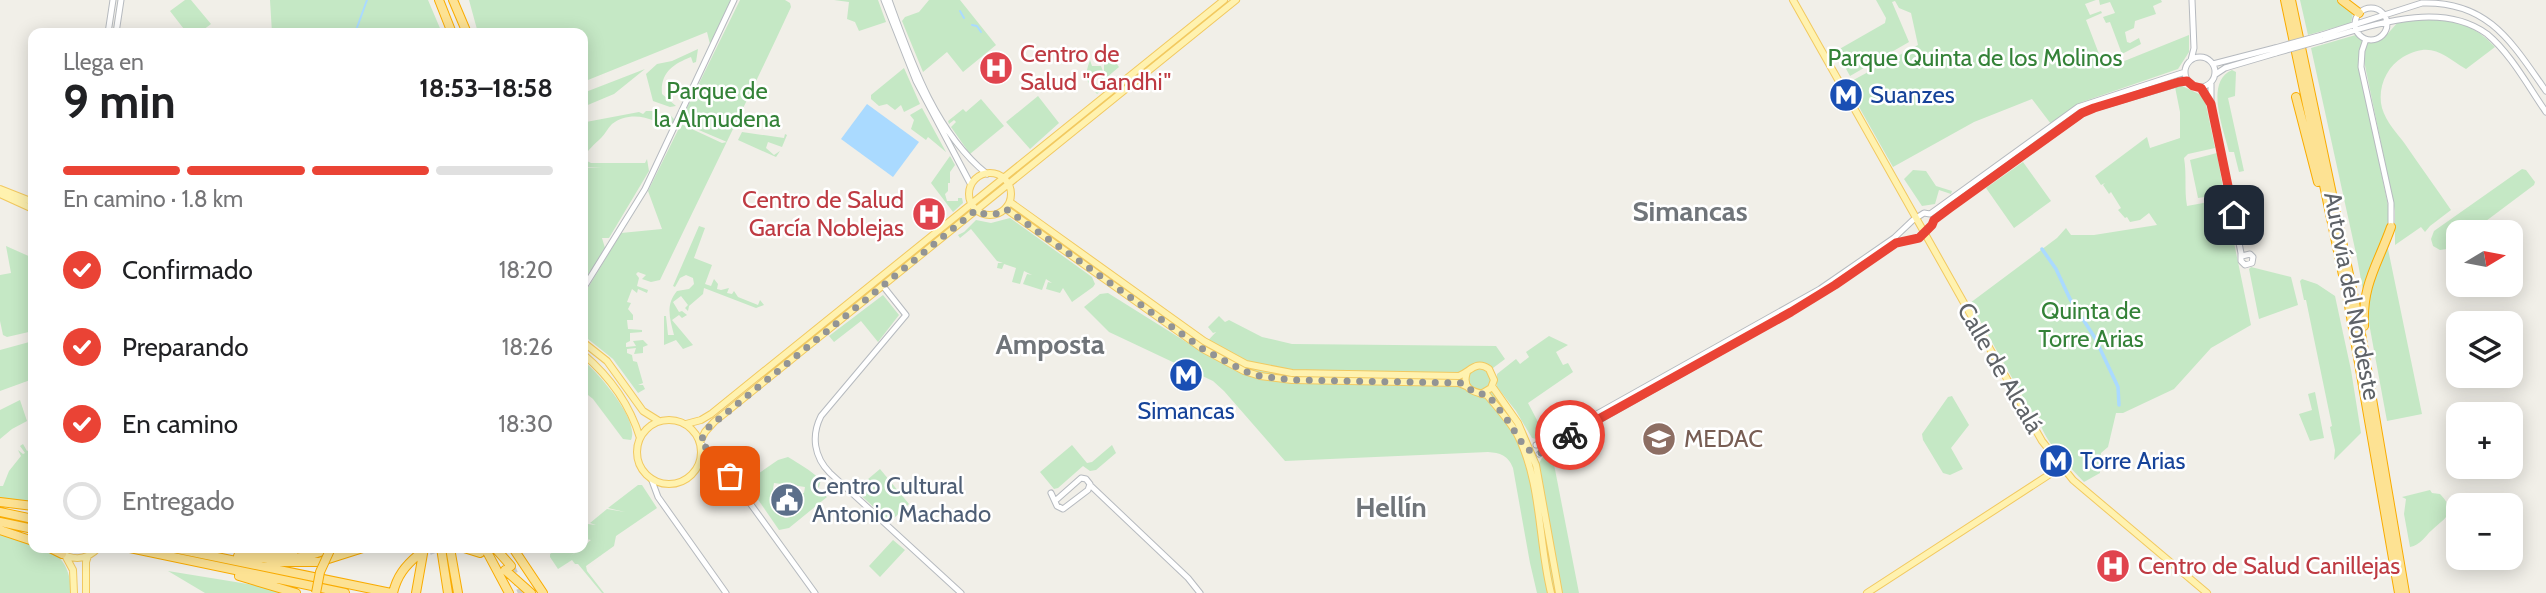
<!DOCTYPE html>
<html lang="es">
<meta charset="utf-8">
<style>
:root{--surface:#fff;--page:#f6f6f6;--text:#202124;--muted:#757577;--line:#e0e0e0;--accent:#ea4335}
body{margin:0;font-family:Cabin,sans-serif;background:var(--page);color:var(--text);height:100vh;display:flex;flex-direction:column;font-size:26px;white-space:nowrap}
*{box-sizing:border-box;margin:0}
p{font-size:23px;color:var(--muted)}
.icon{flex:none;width:38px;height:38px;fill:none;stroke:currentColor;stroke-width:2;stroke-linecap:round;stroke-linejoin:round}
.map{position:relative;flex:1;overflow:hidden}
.side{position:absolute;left:28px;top:28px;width:560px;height:525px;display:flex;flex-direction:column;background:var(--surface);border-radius:14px;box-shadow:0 4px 18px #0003}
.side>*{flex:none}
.needle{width:46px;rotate:80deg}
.buttons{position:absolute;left:2446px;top:220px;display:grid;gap:14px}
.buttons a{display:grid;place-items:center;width:77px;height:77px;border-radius:14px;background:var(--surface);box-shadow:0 4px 18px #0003;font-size:35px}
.pin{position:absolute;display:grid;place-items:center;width:60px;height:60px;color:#fff;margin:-30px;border-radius:14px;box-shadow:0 4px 10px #0006}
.courier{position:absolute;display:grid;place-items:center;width:70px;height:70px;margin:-35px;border:5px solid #ea4335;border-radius:50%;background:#fff;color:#222;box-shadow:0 2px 9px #0007}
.overview em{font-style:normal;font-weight:800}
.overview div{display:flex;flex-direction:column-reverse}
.overview{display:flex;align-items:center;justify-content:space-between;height:119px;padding:0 35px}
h1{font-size:46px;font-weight:800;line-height:52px}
.bar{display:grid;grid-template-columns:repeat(4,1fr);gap:10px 7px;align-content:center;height:84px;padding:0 35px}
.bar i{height:9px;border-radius:5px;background:var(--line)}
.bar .current{background:var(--accent)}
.bar p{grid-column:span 4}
ol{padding:0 35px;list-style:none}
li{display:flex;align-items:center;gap:21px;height:77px}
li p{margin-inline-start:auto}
li .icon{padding:7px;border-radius:50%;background:var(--accent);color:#fff;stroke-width:4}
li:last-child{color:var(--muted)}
li i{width:38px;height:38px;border:4px solid var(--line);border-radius:50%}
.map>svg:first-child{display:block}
.green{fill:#c5e8c5;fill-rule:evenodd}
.water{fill:#aadaff}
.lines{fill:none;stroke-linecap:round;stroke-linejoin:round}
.stream{stroke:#aadaff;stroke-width:2}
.canal{stroke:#aadaff;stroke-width:3.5}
.highway-tunnel{stroke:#ccccc8;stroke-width:8;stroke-dasharray:8 4;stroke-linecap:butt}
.secondary-casing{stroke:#b6babf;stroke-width:7}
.primary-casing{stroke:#f2c960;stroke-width:8}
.highway-casing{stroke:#f9ab00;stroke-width:10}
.secondary{stroke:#fff;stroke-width:5}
.primary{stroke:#fff2af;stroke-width:6}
.highway{stroke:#fde293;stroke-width:8}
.secondary-bridge-casing{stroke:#b6babf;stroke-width:7;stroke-linecap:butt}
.highway-bridge-casing{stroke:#f9ab00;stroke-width:10;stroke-linecap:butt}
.secondary-bridge{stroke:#fff;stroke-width:5}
.highway-bridge{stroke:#fde293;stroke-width:8}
.done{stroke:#929495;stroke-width:7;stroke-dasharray:0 12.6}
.route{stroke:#ea4335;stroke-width:9}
.labels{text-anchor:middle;stroke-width:5;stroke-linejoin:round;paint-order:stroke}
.health-label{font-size:24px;fill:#be3a42;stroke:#fff;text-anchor:start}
.park-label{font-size:24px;fill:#348238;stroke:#fff}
.transit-label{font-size:24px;fill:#164399;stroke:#fff;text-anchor:start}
.street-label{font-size:24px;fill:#5f6368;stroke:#fff}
.education-label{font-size:24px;fill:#785e54;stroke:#fff;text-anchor:start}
.service-label{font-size:24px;fill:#4e5e75;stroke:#fff;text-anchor:start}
.quarter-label{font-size:28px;font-weight:bold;fill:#70757a;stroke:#fff}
</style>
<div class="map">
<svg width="2546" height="593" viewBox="0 0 2546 593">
<rect width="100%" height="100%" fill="#f1efe8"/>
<path class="green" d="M 185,0 L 191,0 L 211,24 L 199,33 L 187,33 L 170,11 Z
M 270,0 L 428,0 L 442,33 L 272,33 Z
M 469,0 L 731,0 L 710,44 L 707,32 L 583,82 L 583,33 L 478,33 Z
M 740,0 L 785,0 L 790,3 L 791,7 C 748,100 703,190 660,280 L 651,282 L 642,279 L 646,275 L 638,272 L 636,274 L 639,278 L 637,286 L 648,290 L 647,293 L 638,289 L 637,293 L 632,289 L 627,302 L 631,303 L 628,309 L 633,315 L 633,320 L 627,320 L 628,329 L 642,330 L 642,332 L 630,333 L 630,341 L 626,343 L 626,347 L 636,346 L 633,341 L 643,340 L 648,345 L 643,347 L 643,353 L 634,354 L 636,348 L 627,349 L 627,353 L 632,355 L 633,361 L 637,362 L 643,383 L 638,385 L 643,385 L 645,389 L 638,393 L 613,359 L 583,335 L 583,296 L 621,233 L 662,229 L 648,191 L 681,124 L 722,143 L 727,142 L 680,122 Z
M 834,0 L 878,0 L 886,22 L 859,31 L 855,22 L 847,19 L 849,2 Z
M 929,0 L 960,0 L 996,45 L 963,72 L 947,52 L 923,72 L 902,21 L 905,17 L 919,12 Z
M 1876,0 L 2096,0 L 2085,4 L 2090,15 L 2101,11 L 2102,13 L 2086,20 L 2104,67 L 2107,68 L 2189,35 L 2189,52 L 2178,69 L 2082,102 L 2051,124 L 2032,99 L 1974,122 L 1893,167 L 1846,84 L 1918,45 L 1911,13 L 1899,8 L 1895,1 L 1892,2 L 1909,42 L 1850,76 L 1836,51 L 1885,23 L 1886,18 Z
M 2099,0 L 2161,0 L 2162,2 L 2153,6 L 2156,14 L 2135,21 L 2134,28 L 2125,32 L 2127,42 L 2130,43 L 2139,38 L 2141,44 L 2122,54 L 2110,22 L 2106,23 L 2103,17 L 2115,13 L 2110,2 L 2100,5 Z
M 2300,0 L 2338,0 L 2353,13 L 2351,23 L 2308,35 Z
M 2428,18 C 2457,22 2474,24 2495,47 L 2466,69 C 2444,56 2432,40 2403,57 C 2386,67 2377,89 2382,108 C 2386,122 2397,133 2405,144 C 2420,166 2436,188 2451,210 L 2430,226 L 2425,232 L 2421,227 L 2395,245 L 2395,211 L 2363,56 L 2367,42 L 2384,38 L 2398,22 Z
M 2359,34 L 2363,39 L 2359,67 L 2389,210 L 2387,244 L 2422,414 L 2387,421 L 2357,258 L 2311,48 Z
M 698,49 L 696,62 L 693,63 L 691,57 C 673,64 660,73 662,94 L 676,106 L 670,107 L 653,101 L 646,74 L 657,64 L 672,61 Z
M 1104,52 L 1108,52 L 1119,67 L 1106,78 L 1110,76 L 1113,80 L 1107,85 L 1096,71 L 1089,77 L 1091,76 L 1102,90 L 1097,94 C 1085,79 1084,78 1090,60 L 1092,66 L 1101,66 L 1104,74 Z
M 904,68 L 920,104 L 904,112 L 901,105 L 895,110 L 887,104 L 879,106 L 871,99 L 871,95 Z
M 645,69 L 614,94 L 583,107 L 583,93 Z
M 2232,70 L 2236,72 L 2235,96 L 2228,98 L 2244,171 L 2239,172 L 2234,152 L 2229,152 C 2224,130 2204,82 2232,70 Z
M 2180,85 L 2199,94 L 2205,100 L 2215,148 L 2188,154 L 2184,158 C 2187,175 2184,189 2187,206 L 2225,199 L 2251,325 L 2211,348 L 2174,389 L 2123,413 L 2116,413 L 2108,447 L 2101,453 L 2100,473 L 2084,482 C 2070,467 2040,437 2039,417 L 2033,415 L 1970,303 L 2057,238 L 2066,228 L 2071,235 L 2094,235 L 2157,225 L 2149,213 L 2140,220 L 2130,222 L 2127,217 L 2125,218 L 2118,210 L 2121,208 L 2111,192 L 2109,194 L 2103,185 L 2105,183 L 2101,185 L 2095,176 L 2147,137 L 2150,148 L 2180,138 L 2180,112 L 2175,87 Z
M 1038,96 L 1059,123 L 1030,149 L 1006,122 Z
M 981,99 L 1004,126 L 970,154 L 951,127 L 956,122 L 954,120 L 949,124 L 948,121 L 963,109 L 966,112 Z
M 922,108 L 946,152 L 928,137 L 926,140 L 911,129 L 914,120 L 910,115 Z
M 646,111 L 654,111 L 653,116 L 656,114 L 665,118 L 668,113 L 674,119 L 673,123 L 658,116 L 655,121 C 641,115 625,114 612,124 C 608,128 605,134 601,138 C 594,145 588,149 583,159 L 583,130 L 586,122 L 639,112 L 643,114 Z
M 742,132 L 784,138 L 785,134 L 787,135 L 782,147 L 768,142 L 766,148 L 774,155 L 780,151 L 776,157 L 738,140 Z
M 2217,153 L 2224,194 L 2198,198 L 2190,160 Z
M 950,156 L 955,165 L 950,172 L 950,183 L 948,183 L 948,191 L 945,194 L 947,201 L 958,201 L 958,198 L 962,198 L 963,203 L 953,212 L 931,183 Z
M 583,159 L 591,163 L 645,163 L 647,159 L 649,171 L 609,238 L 602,238 L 605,248 L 583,284 L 583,168 L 602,167 L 585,167 Z
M 2023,162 L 2051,201 L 2014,228 L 1986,188 Z
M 2522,169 L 2526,170 L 2535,182 L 2534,185 L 2470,233 L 2459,233 L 2459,241 L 2447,249 L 2440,250 L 2433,246 L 2431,239 L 2434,231 Z
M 1913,170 L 1926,171 L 1936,186 L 1952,191 L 1951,194 L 1939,190 L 1935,204 L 1922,206 L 1904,179 Z
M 1010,218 L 1092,277 L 1095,284 L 1093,287 L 1072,302 L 1063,288 L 1060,293 L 1046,289 L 1048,282 L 1052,283 L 1046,279 L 1042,290 L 1023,284 L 1027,274 L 1032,275 L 1024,271 L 1020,284 L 1012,282 L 1016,268 L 1004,264 L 1002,269 L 997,268 L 998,263 L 1003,263 L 997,261 L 971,229 L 960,238 L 958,235 L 964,232 L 976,220 L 991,223 Z
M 699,226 L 705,228 L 694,258 L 712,265 L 705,284 L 711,286 L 714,279 L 718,284 L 717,289 L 721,290 L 729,288 L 727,293 L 732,294 L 734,291 L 738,297 L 758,305 L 760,300 L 764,305 L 756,308 L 704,288 L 703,294 L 689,306 L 688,311 L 685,308 L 688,305 L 681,296 L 673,302 L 679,312 L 682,311 L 687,315 L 682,318 L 679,315 L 672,320 L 693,345 L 683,349 L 676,340 L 664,345 L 664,316 L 666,316 L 668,335 L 674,335 C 670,319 665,305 677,291 L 689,289 L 694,284 L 693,278 L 686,275 L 680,278 L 675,287 L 673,286 Z
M 6,246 L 33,258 L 33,331 L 7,337 L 3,335 L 0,321 L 0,275 L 11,273 Z
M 2251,267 L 2291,277 L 2298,305 L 2259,319 L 2249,269 Z
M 2302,279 L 2317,284 L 2335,296 L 2351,370 L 2361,433 L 2334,460 L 2335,450 L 2330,427 L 2332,426 L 2306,300 L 2304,300 L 2300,281 Z
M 1108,293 L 1199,350 L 1216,332 L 1213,333 L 1208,327 L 1219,316 L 1225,322 L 1229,320 L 1262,337 L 1292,344 L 1496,346 L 1505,359 L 1493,368 L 1495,388 L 1521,423 L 1539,463 L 1545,453 L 1551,452 L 1552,454 L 1579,593 L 1537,593 L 1530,563 L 1513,468 C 1508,455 1500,453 1488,452 L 1285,461 L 1224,391 L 1213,381 L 1109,332 L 1084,307 L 1100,294 Z
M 883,295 L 899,315 L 878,342 L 861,321 L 834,342 L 829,336 Z
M 1549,336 L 1568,345 L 1556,352 L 1563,365 L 1568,363 L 1573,372 L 1528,403 L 1546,437 L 1541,440 L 1532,438 L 1516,411 L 1497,387 L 1497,374 L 1516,359 L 1520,364 L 1529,357 L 1526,352 Z
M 33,341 L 33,379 L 0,391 L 0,350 Z
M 583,360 C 598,373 640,420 631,440 L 623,439 L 593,399 L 583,391 Z
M 2315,392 L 2324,438 L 2310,441 L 2299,414 L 2312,410 L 2308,394 Z
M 1952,396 L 1969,425 L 1951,448 L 1963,469 L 1950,475 L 1943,473 L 1923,440 L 1922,434 L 1948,397 Z
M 20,400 L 27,421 L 12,429 L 0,439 L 0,410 Z
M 23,444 L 27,451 L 33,448 L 33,505 L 0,500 L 0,486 L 3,486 L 9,471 L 21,456 L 18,450 L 23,454 L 25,453 L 20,446 Z
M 1072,445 L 1087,463 L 1092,462 L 1112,445 L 1116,453 L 1096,470 L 1090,471 L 1083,466 L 1058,488 L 1054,489 L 1040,472 Z
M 788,457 C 801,465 809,469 821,480 L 818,490 L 827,497 L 789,528 L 779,530 L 746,482 L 778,460 ZM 790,482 L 792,485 L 805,487 L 804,493 L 790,492 L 790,495 L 796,499 L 799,508 L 795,516 L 785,518 L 778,514 L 775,504 L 779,497 L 787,494 L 787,491 L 773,489 L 774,483 L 789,485 Z
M 880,469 L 909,504 L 890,522 L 855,490 Z
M 638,485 L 642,485 L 657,508 L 616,536 L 614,546 L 586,566 L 587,571 L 604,593 L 602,593 L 578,564 L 575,564 L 572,560 L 558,569 L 550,557 L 550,554 L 558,548 L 580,548 L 571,556 L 591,540 L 586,539 L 588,541 L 583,545 L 583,528 L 588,524 L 596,525 L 590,523 L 607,509 L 625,512 L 608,508 Z
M 2430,490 L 2432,493 L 2440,494 C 2458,513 2446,517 2432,530 C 2425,536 2421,545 2410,547 L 2404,514 L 2406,499 L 2402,497 Z
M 0,534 L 33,545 L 33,548 C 61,548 71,569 71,593 L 0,593 Z
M 893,540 L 905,550 L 880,577 L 869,566 Z
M 168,571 L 254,585 L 282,593 L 205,593 Z"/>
<path class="water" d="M 867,104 L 919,142 L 893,177 L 841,139 Z"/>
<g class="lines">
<path class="stream" d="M 960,11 L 964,18
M 972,25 L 977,26 L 981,32
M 355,33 L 367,0"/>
<path class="canal" d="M 2042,249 L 2056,269 L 2070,299 L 2095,338 L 2118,387 L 2119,405"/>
<path class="highway-tunnel" d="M 418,555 L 438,548
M 511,566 L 522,593"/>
<g class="secondary-casing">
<path id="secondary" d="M 884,0 L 916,81 L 971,185
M 889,0 C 911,61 935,132 987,174
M2355 24a16 16 0 1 1 32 0a16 16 0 1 1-32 0Z
M 108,33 L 113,0
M 116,33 L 121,0
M 2322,35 L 2422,3 C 2489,1 2512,43 2546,91
M 2366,39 L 2362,51 L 2361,67 L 2391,203 L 2391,227
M 2322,40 C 2374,25 2440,0 2487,34 C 2511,54 2528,86 2546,112
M2185 72a15 15 0 1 1 30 0a15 15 0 1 1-30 0Z
M 2191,60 L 2194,48 L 2192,0
M 2213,64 L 2275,48
M 2216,74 L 2225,68 L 2276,53
M 2211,84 L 2211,104 L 2241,253 L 2241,261 L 2245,265 L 2252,263 L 2253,257 L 2250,254 L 2242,256
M 883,286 L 906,315 L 821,416 C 811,436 814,457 830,473 L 961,593
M 583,289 L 645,189 L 734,0
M 700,443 L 718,459 L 815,593
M 1536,445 L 1545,443 L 1820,289 L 1894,238 L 1913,220 L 1924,213 L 1930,214 L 2078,107 L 2185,72
M 1539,454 L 1784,316 L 1835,285 L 1896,243 L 1918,238 L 1932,225 L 1934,220 L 1950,208 L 2086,111 L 2187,81
M 651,478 L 658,497 L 726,593
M 1090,485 L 1188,578 L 1200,593
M 1051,493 L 1057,506 L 1063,509 L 1088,490 L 1090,484 L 1086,479 L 1081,478 L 1055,501"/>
</g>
<g class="primary-casing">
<path id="primary" d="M 1793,0 L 2042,441 L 2073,480 L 2207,593
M969 194a21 21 0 1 1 42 0a21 21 0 1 1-42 0Z
M 0,189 L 33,202
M 0,194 L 33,209
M 1010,202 L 1204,341 L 1246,364 L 1292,373 L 1459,376 C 1471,371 1476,360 1489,369 L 1494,380 L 1491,388 L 1481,394
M 1006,209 L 1203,349 L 1244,371 L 1260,376 L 1292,380 L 1459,383 L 1466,386
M 583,342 L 607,361 L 643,411 L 659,421
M 583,354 C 609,376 630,405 640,438
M 1467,372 C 1461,390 1474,392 1487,395 C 1498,408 1509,420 1517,434 C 1542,483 1538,541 1551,593
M 1492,386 L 1518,423 L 1536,465 L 1559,593
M637 452a32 32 0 1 1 64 0a32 32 0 1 1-64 0Z
M 686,424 L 701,420 L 711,414 L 1224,0
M 700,442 L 705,432 L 714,422 L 1236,0
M 59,552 C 73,561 87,560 98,548
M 66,557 L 73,570 L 74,593
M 86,593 L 86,562 L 88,556
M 1867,593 L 2061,467"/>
</g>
<g class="highway-casing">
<path id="highway" d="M 439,0 L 452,33
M 453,0 L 467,33
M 2285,0 L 2347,294 L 2399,593
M 2291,0 L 2359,322 L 2405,593
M 2342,0 L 2359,13
M 2296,97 L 2318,182
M 2364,326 C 2362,284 2378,264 2391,227
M 0,502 L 33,506
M 0,512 L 33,519
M 0,522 L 33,529
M 0,530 L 33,541
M 50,548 L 62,554
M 130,548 L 345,593
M 173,548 L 391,593
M 241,548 L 278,556 L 293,555
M 441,548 L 448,593
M 450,548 L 458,593
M 464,548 L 480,553
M 485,548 L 509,593
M 495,548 L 511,566
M 513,548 L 543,593
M 238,556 L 271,559
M 287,559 L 308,556 L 332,548
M 267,562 L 319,562 L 363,548
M 505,570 L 531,593
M 239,576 L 296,593
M 393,593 C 397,576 405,566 418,555
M 416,593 L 424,548"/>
</g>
<use href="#secondary" class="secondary"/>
<use href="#primary" class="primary"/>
<use href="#highway" class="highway"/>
<g class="secondary-bridge-casing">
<path id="secondary-bridge" d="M 2275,48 L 2322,35
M 2276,53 L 2322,40"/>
</g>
<g class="highway-bridge-casing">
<path id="highway-bridge" d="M 316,593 L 320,572 L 331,548"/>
</g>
<use href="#secondary-bridge" class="secondary-bridge"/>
<use href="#highway-bridge" class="highway-bridge"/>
</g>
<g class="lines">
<path class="done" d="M 730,476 L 718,459 L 700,442 L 709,427 L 976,210 C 986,217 996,216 1006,209 L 1203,349 L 1244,371 L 1260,376 L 1292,380 L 1462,383 L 1475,393 L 1488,395 L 1506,418 L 1526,449 L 1539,454 L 1570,435"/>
<path class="route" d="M 1570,435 L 1791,312 L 1835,285 L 1896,243 L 1919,238 L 1932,225 L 1934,220 L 1950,208 L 2082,113 L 2094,108 L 2179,82 L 2187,81 L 2193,86 L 2201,88 L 2211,104 L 2234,215"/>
</g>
<defs>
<g id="hospital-disc" transform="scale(1.75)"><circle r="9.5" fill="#e0444e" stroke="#fff"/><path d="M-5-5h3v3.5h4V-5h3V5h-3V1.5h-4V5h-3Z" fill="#fff"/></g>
<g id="metro-disc" transform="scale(1.75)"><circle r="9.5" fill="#1a4fb4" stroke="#fff"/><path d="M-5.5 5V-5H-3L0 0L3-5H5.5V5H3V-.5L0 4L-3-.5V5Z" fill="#fff"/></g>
<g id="university-disc" transform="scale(1.75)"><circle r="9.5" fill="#8d6e63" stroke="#fff"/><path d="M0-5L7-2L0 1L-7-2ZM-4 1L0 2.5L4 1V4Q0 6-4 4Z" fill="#fff"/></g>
<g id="civic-disc" transform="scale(1.75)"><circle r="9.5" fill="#5c6f8a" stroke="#fff"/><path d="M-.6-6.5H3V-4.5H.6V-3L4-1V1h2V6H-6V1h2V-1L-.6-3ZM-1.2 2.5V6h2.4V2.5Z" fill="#fff"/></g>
</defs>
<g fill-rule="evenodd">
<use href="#hospital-disc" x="996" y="68"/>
<use href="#metro-disc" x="1846" y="95"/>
<use href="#hospital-disc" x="929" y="214"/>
<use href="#metro-disc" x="1186" y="375"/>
<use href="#university-disc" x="1659" y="439"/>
<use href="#metro-disc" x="2056" y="461"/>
<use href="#civic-disc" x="787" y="500"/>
<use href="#hospital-disc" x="2113" y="566"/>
</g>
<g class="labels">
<g class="health-label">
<text x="1020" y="62">Centro de<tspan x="1020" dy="28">Salud "Gandhi"</tspan></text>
<text x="904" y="208" text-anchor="end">Centro de Salud<tspan x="904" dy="28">García Noblejas</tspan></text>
<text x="2138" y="574">Centro de Salud Canillejas</text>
</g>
<g class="park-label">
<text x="1975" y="66">Parque Quinta de los Molinos</text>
<text x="717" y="99">Parque de<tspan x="717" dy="28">la Almudena</tspan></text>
<text x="2091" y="319">Quinta de<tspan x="2091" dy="28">Torre Arias</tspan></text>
</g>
<g class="transit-label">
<text x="1870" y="103">Suanzes</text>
<text x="1186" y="419" text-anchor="middle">Simancas</text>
<text x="2080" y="469">Torre Arias</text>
</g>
<g class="street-label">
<text transform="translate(2352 296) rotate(79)" y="8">Autovía del Nordeste</text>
<text transform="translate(2000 368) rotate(60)" y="8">Calle de Alcalá</text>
</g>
<g class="education-label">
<text x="1684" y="447">MEDAC</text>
</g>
<g class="service-label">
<text x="812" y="494">Centro Cultural<tspan x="812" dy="28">Antonio Machado</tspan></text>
</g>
<g class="quarter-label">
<text x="1690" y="221">Simancas</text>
<text x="1050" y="354">Amposta</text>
<text x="1391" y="517">Hellín</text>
</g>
</g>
</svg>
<div class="buttons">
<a><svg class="needle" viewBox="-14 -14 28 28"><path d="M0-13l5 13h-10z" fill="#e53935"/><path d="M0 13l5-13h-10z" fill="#757577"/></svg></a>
<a><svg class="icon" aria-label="layers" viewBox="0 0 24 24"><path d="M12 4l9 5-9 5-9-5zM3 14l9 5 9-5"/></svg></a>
<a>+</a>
<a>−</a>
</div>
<div class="pin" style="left:730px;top:476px;background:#ea580c"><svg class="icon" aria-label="bag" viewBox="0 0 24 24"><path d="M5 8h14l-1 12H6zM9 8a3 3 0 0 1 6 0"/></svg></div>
<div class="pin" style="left:2234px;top:215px;background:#1f2937"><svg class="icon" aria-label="home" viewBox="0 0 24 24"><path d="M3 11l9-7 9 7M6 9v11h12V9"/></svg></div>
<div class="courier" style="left:1570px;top:435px"><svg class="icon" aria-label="bike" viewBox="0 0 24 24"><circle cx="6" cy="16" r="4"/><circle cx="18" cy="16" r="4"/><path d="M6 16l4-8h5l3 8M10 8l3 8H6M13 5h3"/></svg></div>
<section class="side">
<div class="overview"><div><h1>9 min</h1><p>Llega en</p></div><em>18:53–18:58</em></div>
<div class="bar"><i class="current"></i><i class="current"></i><i class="current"></i><i></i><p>En camino · 1.8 km</p></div>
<ol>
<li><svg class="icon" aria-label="check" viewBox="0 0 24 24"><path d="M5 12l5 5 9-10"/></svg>Confirmado<p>18:20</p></li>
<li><svg class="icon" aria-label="check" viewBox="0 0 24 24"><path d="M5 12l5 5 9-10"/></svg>Preparando<p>18:26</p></li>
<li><svg class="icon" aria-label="check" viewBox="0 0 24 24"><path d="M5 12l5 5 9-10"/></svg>En camino<p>18:30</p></li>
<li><i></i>Entregado</li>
</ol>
</section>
</div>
